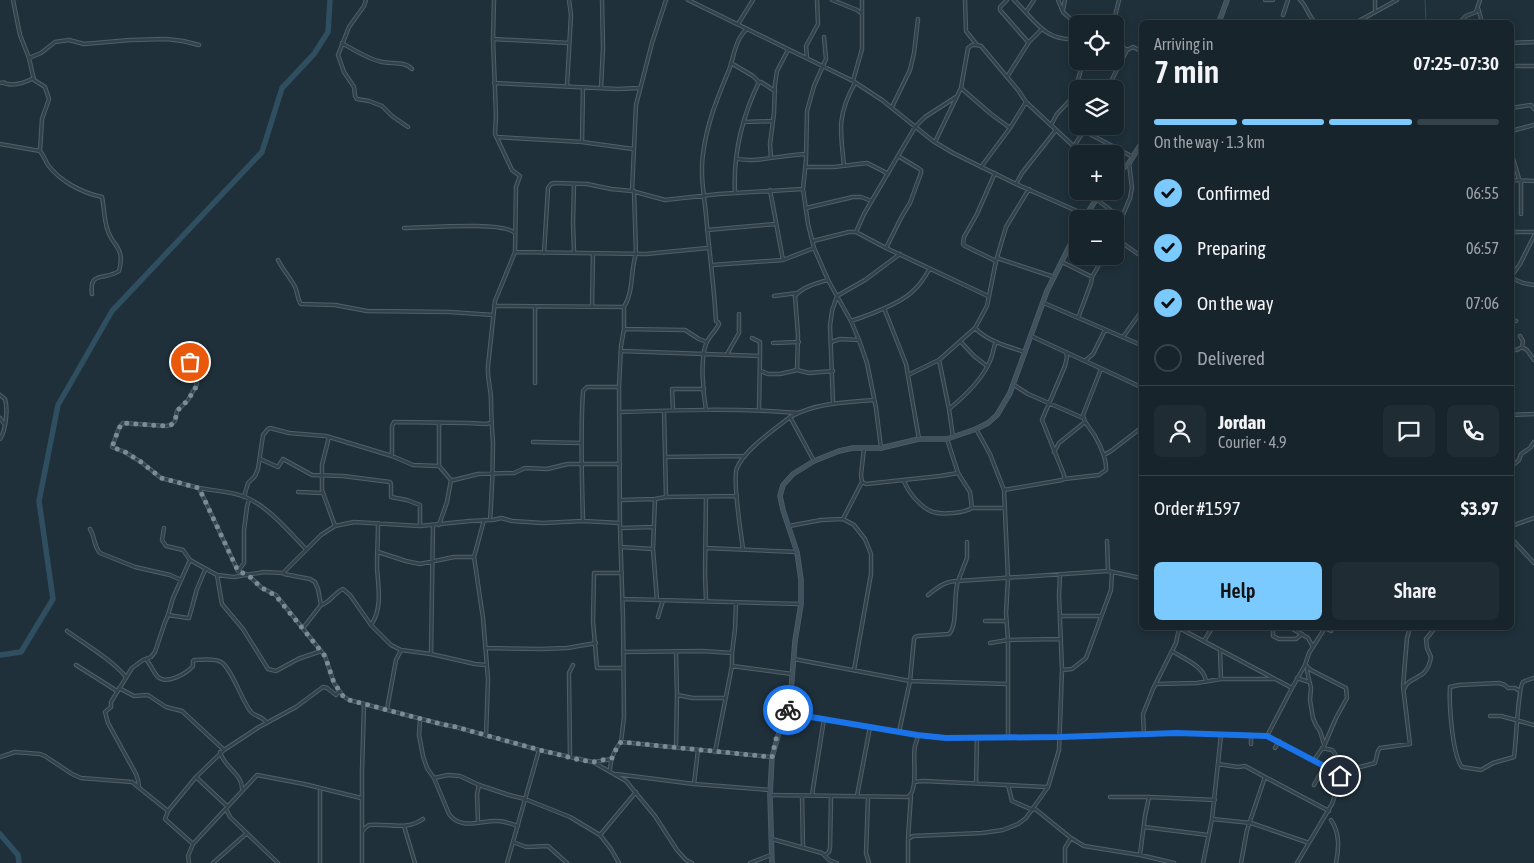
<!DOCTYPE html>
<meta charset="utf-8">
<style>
:root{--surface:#17242c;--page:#202c34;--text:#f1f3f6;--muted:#9ea4a9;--line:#364148;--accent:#7acaff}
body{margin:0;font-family:"Asap Condensed",sans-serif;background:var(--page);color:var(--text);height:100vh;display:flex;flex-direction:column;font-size:19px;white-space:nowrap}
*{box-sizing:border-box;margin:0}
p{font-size:16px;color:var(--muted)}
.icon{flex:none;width:28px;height:28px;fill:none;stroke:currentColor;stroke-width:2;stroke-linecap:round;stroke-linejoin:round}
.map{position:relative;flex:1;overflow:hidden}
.side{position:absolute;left:1139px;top:20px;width:375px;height:610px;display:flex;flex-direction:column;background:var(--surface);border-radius:8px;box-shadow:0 2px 8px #0003,0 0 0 1px var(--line)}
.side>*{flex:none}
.tools{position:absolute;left:1069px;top:15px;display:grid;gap:10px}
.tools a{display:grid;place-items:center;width:55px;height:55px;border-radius:8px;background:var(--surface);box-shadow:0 2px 8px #0003,0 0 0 1px var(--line);font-size:25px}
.pin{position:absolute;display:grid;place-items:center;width:42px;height:42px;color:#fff;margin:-21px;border:2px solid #fff;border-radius:50%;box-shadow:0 1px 5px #0007}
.courier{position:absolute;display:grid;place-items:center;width:50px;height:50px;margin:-25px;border:4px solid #1a73e8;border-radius:50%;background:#fff;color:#222;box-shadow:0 1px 6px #0007}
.headline em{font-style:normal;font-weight:600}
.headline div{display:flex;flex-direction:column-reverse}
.headline{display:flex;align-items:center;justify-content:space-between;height:85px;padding:0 15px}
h1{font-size:32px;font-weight:600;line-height:38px}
.bar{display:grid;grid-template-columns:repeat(4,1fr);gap:8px 5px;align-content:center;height:60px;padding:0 15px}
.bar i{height:6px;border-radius:4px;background:var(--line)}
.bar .active{background:var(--accent)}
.bar p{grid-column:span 4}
.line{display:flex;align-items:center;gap:12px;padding:0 15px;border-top:1px solid var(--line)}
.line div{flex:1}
.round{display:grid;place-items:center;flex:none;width:52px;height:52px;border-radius:8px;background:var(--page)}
ol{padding:0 15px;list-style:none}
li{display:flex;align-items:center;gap:15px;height:55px}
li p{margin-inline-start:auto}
li .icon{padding:5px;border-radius:50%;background:var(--accent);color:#111;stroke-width:4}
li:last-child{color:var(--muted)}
li i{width:28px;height:28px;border:2px solid var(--line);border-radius:50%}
.button{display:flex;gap:10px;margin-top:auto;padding:10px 15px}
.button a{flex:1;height:58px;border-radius:8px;background:var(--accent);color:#111;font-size:20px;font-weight:600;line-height:58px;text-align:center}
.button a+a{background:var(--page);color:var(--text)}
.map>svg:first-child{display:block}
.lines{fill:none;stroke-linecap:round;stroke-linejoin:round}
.stream{stroke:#2f4f61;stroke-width:1}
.river{stroke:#2f4f61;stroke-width:5.5}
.street-casing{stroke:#505f68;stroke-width:4.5}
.secondary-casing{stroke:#505f68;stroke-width:5.5}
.street{stroke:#33424a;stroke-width:2.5}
.secondary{stroke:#40525e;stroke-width:4}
.done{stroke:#7b8c96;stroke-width:5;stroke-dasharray:0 9}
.route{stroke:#1a73e8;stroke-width:6}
</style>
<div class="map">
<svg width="1534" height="863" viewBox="0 0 1534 863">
<rect width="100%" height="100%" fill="#1f303a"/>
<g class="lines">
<path class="stream" d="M 1425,0 L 1426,22"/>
<path class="river" d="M 0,655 L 21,652 L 53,599 L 39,501 L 58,405 L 112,311 L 262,152 L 282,88 L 314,54 L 328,32 L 330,0
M 0,834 L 18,855 L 19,863"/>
<g class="street-casing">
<path id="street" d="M 13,0 L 20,35 L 29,58 L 34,80 L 45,87 L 49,99 L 42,119 L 40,151 C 44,156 45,160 48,165 C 60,181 82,193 102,197 C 104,207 104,218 107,228 C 111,246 126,246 119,271 C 105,281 89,270 92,294
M 366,0 L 364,6 L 349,27 L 338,55 L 344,72 L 354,87 L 355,96 L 357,99 L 369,101 L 382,106 L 392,116 L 408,127
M 688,0 L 853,81 L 882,100 L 933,141 L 953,153 L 1016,184 L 1086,215
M 832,0 L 857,10 L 862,14
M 965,0 L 966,31 L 977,45
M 1007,0 L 1000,7 L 1000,10 L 1028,42
M 1014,0 C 1035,20 1044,42 1078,39
M 1058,0 L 1063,12 L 1074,22 L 1078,27
M 1265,0 L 1273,0
M 1300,0 C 1307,6 1308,16 1315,22
M 1478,8 L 1482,22
M 1063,10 L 1065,0
M 1375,11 L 1375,0
M 1026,12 L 1034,0
M 1283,15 L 1288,0
M 1357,22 L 1397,0
M 1460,22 L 1466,16 L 1476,12 L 1480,0
M 738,24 L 753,0
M 1113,24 L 1119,0
M 824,37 L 826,59 L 814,86 L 807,111 L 806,160 L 803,189 L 808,224 L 814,248 L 828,280 L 851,321 L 859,340 L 867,363 L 876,408 L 881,448
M 493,39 L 569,43
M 1115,41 L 1127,50
M 342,43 C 354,50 368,59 382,62 C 392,64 405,61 412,69
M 1511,43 L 1534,42
M 29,58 L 41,53 L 55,42 L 69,40 L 84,44 L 130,40 L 166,39 L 183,41 L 199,45
M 807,58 L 806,46 L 818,24 L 817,0
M 731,63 L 753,76 L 759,82
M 1511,66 L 1534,66
M 1007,77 L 1029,42 L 1042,29
M 853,81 L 862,49 L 862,0
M 0,83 C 9,82 0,83 8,84 C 17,86 26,82 34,78
M 494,83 L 618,89 L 639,88
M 567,86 L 571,15 L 569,0
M 583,87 L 582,142 L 633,149
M 601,88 L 603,48 L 602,0
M 961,88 L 991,114 L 1010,128 L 1026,102
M 1107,89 L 1127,50 L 1133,47 L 1141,51
M 892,107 L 910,70 L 914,53 L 918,19
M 1511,108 L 1531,105 L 1534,109
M 744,122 L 773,121
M 1051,125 L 1057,114 L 1073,97 L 1082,66
M 1084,131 L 1133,157
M 1511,131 L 1534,125
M 496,137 L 582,142
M 935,142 L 961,88 L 968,48 L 972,45 L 977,45 L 981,46 L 1018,90 L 1026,102 L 1082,154
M 0,144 L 40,151
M 1074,146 L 1087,126
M 1511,152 L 1519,179 L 1521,181 L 1521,214
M 736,158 C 750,164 789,154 806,154
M 771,158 L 770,144 L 774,113 L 775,84 L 777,71 L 788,50
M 844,165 C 840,130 837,115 855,83
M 806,167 L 834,167 L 867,163 L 881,170 L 888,174
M 981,167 L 1010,128
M 995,173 L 977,214 L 964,237 L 963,244 L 965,246 L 996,261
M 1511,180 L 1534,181
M 574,184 L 573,223 L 574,252
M 1016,184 L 1022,173 L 1056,130
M 770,190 L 783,260
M 632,191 L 636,105 L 652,43 L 666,0
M 735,193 C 733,154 742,117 759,82 L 761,82 L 775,91
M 1096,199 L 1121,218
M 806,208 L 853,197 L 861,197 L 872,201
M 404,228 C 424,228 503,221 515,233
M 707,230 L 775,224
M 856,232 L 864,214 L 915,127 L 925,117 L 956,97
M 1511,232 L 1534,232
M 1115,234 L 1130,198 L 1132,188 L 1129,163
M 1115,238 L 1141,256
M 813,241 L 849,232 L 856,232 L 886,248 L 988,296
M 886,248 L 902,216 L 910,203 L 921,173 L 921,170 L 918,168 L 898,156
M 515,252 L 646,254 L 708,248
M 544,253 L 548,188 L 551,184 L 554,183 L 587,184 L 611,189 L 632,191 L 665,200 L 719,194 L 803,189
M 997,258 L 1054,277
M 278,260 C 283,270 289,276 294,285 C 298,291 297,299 301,304 L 335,305 L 367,311 L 450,312 L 493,315
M 1062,262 L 1092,277
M 712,265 L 783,260 L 814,248
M 1511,277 L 1520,264 L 1534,236
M 1511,278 L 1523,283 L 1534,285
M 774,296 L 797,293
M 1044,303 L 1141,345
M 495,306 L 624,307 C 634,291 630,272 636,254 L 634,191
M 535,307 L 535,383
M 592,307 L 593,254
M 884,308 L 906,364 L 919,439
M 1078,318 L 1091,283 L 1092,277 L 1104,256
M 1511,319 L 1516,321
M 851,321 C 869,315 903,303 915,289 C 921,284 925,276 929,270
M 975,328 C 987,341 1009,347 1025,352
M 624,329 L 685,330 L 699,339 L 707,342
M 1031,336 L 1141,387
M 1123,337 L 1141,312
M 752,338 L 760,342 L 760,356
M 831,342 L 840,339 L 859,340
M 961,342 L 974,356 L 987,366
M 773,343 L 799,342
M 189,344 L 187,353 L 197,384 L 188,400 L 177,411 L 175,421 L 171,425 L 166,426 L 123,423 L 119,428 L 112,447 L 125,452 L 141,462 L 161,478 L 199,488 L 238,571 L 248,575 L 262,588 L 276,595 L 325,656 L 334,683 L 343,696 L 349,700 L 441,724 L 456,727 L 539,750 L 593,762 L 626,781 L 655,816 L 677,850 L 686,860 L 692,863
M 1522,347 L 1527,350 L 1534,360
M 1511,349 L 1517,350 L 1522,347 L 1523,341 L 1520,336
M 621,351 L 760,356 L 759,410
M 727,354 L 739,333 L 739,314
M 939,360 L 949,409 L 953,437
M 1086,360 L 1093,354 L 1105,330
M 797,370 L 798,335 L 795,296 C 802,287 817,283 828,280
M 761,371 L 768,374 L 780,374 L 797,370 L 809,373 L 833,371
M 908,375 L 939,360 L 975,328 L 987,306 L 996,261 L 1006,227 L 1029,189
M 1014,385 L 1028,394 L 1083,418
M 0,395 L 5,399 C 8,409 6,430 0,439
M 833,403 L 830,326 L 832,311 L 837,296 L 865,280 L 900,254
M 949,409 C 965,396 982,380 990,361 C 993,355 993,348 996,342
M 673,410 L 672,389 L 704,389
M 706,410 C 703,392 700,360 706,344 C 709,336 716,331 719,324 L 718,322 L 716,321 C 714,285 709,250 706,215 C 704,194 700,175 703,154 C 707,123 717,99 729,70 C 734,57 735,39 747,29
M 664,411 L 666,497
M 620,412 C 679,410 739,408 798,413
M 1511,415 L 1534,414
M 790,417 L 814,461
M 0,418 L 5,425
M 439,423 L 439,466
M 976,429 L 990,454 L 1004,490 L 1008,578 L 1006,613 L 1008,640 L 1008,736
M 329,437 L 322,465 L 322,490 L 335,526
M 947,439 L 958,473 L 970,492 L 972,508 L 1005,508
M 533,442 L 581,443
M 864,448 L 861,475 L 862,482 L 866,484 L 940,476 L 958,473
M 1054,452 L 1059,443 L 1085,422
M 1104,455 L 1111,451 L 1141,428
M 392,456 L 392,426 L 394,422 L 468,423 L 486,424 L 490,423
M 665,457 L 745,456
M 260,459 L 278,467 L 283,459 L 312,475 L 343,476 L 390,482 L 391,484 L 391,497 L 407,500 L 420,505 L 420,526
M 1511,463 L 1513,465 L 1511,471
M 1513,465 L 1519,460 L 1521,454 L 1530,448 L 1534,442
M 1064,479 L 1099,475 L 1106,470 C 1107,459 1100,445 1095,436 C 1090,428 1084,423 1083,415 L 1101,369
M 904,481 C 908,492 921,508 933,512 C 943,515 964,513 972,508
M 199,488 C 214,491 231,491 245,497 C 268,506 289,532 306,549
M 1004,490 L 1062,480 L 1064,479 L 1064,475 L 1042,420 L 1065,366 L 1067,357 L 1066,352
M 298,492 L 322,493
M 244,497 L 248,483 L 255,476 L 258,469 L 263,435 L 268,429 L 270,428 L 289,433 L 326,436 L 392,456 L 413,465 L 439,466 L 451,480 L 454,480 L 478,474 L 514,473 L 525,468 L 547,469 L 568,464 L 620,464
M 706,497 L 705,574 L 706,601
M 655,499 L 653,549 L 657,600
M 621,500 L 655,499 L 666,497 L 737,496
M 843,519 L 862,482
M 484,520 L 474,557 L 483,618 L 488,679 L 486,736
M 490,520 C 492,494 493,469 493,443 C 492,429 491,415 491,400 C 491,389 487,378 488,366 L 495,301 L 515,252 L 516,187 L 520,176 L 512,170 L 495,134 L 496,116 L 493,39 L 494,0
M 583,521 C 582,478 580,435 583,391 L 587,387 L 619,387
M 439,525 L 447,502 L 451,480
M 789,526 L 821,520 L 843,519 L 854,525 L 865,539 L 871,554 L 871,574 L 854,670
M 1511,526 L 1534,518
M 164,528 L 162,540 L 166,546 L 183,550 L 190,560 L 217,575 L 234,577 L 264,572 L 283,573 L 321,535 L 335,526 L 354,522 L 420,526 L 470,521 L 493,520 L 501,518 L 512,521 L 543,523 L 583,521 L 620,523
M 620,528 L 653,527
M 90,529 C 95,537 94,547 100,553 L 135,567 L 170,575 L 181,580
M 1511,538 L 1534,563
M 1107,541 L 1108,571
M 621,547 L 653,549
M 705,548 L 797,552
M 743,549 C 741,533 732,479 737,468 C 744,450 775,429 790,417 C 816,403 846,402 874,400
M 378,552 L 406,561 L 420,564 L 454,557 L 474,557
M 238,571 L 244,563 L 244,530 L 247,507 L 249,499
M 622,573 L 594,573 L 593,621 L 597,668 L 623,668
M 284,574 L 310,579 L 315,582 L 318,589 L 321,605 L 303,628
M 217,575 L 222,604 L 243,629 L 268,669 L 276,671 L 298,659 L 321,651
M 928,595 C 938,587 945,581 958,581 L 967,558 L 967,542
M 623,599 L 801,604
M 321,605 C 330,603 334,593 343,589 L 350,595 L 371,625 L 391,645 L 401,650 L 431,654 L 475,664 L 486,665
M 168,615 L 188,618
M 1060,616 L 1100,616
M 658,617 L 663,600
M 189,618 L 197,589 L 205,570
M 985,621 L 1006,621
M 371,625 C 383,608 378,586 377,567 C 377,553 378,538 378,523
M 1179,628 L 1292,688
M 1291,628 L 1308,638 L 1313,647
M 1325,628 L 1331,631
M 1273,630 L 1273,636 L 1279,639 L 1296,639 L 1302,634
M 67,631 C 86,645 111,659 126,677
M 1204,641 L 1212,628
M 990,643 L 1008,640 L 1061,639
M 485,648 L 540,649 L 567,648 L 596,643
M 1172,651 C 1184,659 1204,666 1206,681
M 1220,651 L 1221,679
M 623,652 L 702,651 L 732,653
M 676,652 L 677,695 L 676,748
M 431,654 L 433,525
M 146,659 C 150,664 153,671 157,676 C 166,686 187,673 193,666 L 193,661 L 194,660 C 202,660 214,658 221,662 C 231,667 242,701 251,712 C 256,717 261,715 267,723
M 794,659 L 910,681 L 1007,684
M 76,665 L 117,691
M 1305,665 L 1311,670 L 1346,688 L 1347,698 L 1336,718 L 1324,746 L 1314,760
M 732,666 L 792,674
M 1307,666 L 1307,671 L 1311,688 L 1310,700 L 1313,718 L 1316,725 L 1320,731 L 1324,744
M 1062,670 L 1072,669 L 1086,658 L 1111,590 L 1112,572
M 1297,678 L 1309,682
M 1156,684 L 1197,683 L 1221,679 L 1275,679
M 119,688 L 134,696 L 148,695 L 166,707 L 182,711 L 223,749
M 1404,689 C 1410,674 1427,682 1431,657 L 1427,648 L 1426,639 L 1435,628
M 1520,691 L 1515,688 L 1508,688 L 1505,685 L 1499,683 L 1459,685 L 1450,687 C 1449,703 1452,755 1462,767 L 1481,770 L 1493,763 L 1514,757 C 1516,745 1518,687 1523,682 C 1526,680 1531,679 1534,678
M 677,695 L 693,698 L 725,698
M 387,709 L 396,660 L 401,650
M 786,710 L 811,717 L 917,735 L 946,738 L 1060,737 L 1177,733 L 1267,736 L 1326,767 L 1334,776 L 1336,792 L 1332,804 L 1297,863
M 1490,716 L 1501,716 L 1534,725
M 420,719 L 419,735 L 423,756 L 427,768 L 434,778 L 449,814 C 461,831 481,820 498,821 C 504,821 511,824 518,826
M 899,732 L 910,681 L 914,639 L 915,637 L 918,636 L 949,634 C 958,626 953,595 958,581 L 1108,571 L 1141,578
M 1144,735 L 1143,714 L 1153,689 L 1176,643 L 1179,629
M 1267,736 L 1292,688 L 1305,665 L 1309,653 L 1325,628
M 621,742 L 772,757
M 1251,744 L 1251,735
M 1275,748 L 1279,741
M 1322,748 L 1332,750 C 1340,758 1337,766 1334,776
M 220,752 C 224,767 242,774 242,788
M 715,752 L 732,666 L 732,653 L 735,629 L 736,603
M 0,757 L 15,752 L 40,754 L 45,756 L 72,774 L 81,778 L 132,782 L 168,811
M 570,757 L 569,673 L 573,665
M 595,762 L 611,759
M 1218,764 L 1238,767 L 1245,766 L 1265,777 L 1247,830 L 1241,863
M 610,771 C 610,762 614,749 621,742 L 624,717 L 623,618 L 620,528 L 619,387 L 621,346 L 624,329 L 624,307
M 616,774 L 694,784 L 770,790
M 196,777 L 227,806
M 1265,777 L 1329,811
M 434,778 L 448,775 L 460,776 L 479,785 L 509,795 L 525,799 L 570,817 L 600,835 L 611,849 L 619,863
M 914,782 L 923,781 L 1047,787
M 1336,782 L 1345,771 L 1375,763 L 1378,751 L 1380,748 L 1410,744 L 1403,686 L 1407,638 L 1410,628
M 976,783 L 977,737
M 694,784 L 698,750
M 1008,785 L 1012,801 L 1033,810
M 1314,785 L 1319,776 L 1326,767
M 139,787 L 138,780 L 136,774 L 108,723 L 105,712 L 111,707 L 111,702 L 132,668 L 143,660 L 151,657 L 155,652 L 165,622 L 168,615 L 173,598 L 190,560
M 320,790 L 320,863
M 770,795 L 908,797 C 919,789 912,759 915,746 C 916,741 918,741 917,735
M 812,795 L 824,719
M 802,796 L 803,847
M 857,796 L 870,727
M 868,797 L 866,853 L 869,863
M 1110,797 L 1149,797 L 1215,800
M 1034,808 L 1071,838 L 1084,846 L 1140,855 L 1174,863
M 226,809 L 230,817 L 278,863
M 1212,819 L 1251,823 L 1309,843
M 1331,820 C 1340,833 1339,848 1336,863
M 478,823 L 477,794 L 479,785
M 404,826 L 415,863
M 1144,827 L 1208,835
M 362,832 L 365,828 L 369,825 C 388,823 407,831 423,819
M 600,835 L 636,792
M 908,838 L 911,795
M 772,839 L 822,853 L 829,860 L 837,863
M 513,842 L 526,847 L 548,846 L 567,863
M 193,844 L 165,819 L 168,811 L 196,777 L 224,750 L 259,727 L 296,707 L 323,687 L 327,688 L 336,695 L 339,691
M 825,855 L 829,852 L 830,848 L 831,796
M 1140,855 L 1145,816 L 1149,797
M 189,863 L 188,856 L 193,844 L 257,775 L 304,784 L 361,798
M 213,863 L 246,834
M 362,863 L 362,771 L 364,705
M 507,863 L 539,750
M 750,863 L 771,855
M 908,863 L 908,839 L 913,836 L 982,833 L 1003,830 L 1018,824 L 1026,818 L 1048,787 L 1059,750 L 1062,670 L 1059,596 L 1060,574
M 1065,863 L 1065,848 L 1071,838
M 1203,863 L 1212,819 L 1221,735"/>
</g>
<g class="secondary-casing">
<path id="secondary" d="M 1219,22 L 1227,0
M 1115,176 L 1129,163 L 1141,144
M 1084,219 L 1101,191
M 772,863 L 770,795 L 772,757 L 791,691 L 795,641 L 801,604 L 801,580 L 797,552 L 783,510 L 780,496 L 783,485 L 793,474 L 814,461 L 839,451 L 853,448 L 881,448 L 919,439 L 947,439 L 976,429 L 988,423 L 997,415 L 1010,393 L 1047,291 L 1078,229"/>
</g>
<use href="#street" class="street"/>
<use href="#secondary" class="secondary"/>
</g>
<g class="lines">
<path class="done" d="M 190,362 L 196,381 L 196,387 L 188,400 L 177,411 L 175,421 L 171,425 L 166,426 L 123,423 L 119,428 L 112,447 L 125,452 L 141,462 L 161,478 L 199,488 L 238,571 L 248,575 L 262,588 L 276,596 L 325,656 L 334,683 L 343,696 L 349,700 L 441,724 L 456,727 L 540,750 L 580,760 L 593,762 L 612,758 L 618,745 L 621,742 L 772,757 L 778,730 L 786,710 L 788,710"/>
<path class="route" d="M 788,710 L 811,717 L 917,735 L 946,738 L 1060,737 L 1177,733 L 1267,736 L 1326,767 L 1334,776 L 1336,782 L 1340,776"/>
</g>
</svg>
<div class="tools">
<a><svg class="icon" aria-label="locate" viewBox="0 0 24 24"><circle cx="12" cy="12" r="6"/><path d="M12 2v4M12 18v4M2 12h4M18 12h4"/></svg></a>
<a><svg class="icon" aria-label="layers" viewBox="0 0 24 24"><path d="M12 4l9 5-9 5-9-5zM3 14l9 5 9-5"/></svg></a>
<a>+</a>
<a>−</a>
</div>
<div class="pin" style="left:190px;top:362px;background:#ea580c"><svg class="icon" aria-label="bag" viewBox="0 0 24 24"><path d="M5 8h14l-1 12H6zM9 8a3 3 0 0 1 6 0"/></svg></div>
<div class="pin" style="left:1340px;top:776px;background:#1f2937"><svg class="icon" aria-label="home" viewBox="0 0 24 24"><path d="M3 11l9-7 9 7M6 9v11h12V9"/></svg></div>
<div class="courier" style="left:788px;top:710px"><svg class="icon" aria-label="bike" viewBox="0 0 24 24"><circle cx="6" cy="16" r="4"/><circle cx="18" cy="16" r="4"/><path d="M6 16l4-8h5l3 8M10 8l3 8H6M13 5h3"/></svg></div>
<section class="side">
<div class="headline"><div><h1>7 min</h1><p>Arriving in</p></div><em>07:25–07:30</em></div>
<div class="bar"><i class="active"></i><i class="active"></i><i class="active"></i><i></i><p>On the way · 1.3 km</p></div>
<ol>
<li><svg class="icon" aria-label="check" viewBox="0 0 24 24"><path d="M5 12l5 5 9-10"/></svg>Confirmed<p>06:55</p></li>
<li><svg class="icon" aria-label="check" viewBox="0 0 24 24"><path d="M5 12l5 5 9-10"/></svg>Preparing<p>06:57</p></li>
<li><svg class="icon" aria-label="check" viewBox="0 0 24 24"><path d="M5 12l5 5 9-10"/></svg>On the way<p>07:06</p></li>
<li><i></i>Delivered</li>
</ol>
<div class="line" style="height:90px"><a class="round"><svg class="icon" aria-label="person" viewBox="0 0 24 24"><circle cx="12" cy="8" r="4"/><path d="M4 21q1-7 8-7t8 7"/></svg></a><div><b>Jordan</b><p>Courier · 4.9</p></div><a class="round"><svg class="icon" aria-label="chat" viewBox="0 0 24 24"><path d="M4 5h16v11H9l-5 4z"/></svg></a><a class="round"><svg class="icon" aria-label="phone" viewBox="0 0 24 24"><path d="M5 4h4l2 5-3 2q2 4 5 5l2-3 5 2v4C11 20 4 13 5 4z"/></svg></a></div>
<div class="line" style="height:65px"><div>Order #1597</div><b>$3.97</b></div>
<div class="button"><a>Help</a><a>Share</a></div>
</section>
</div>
